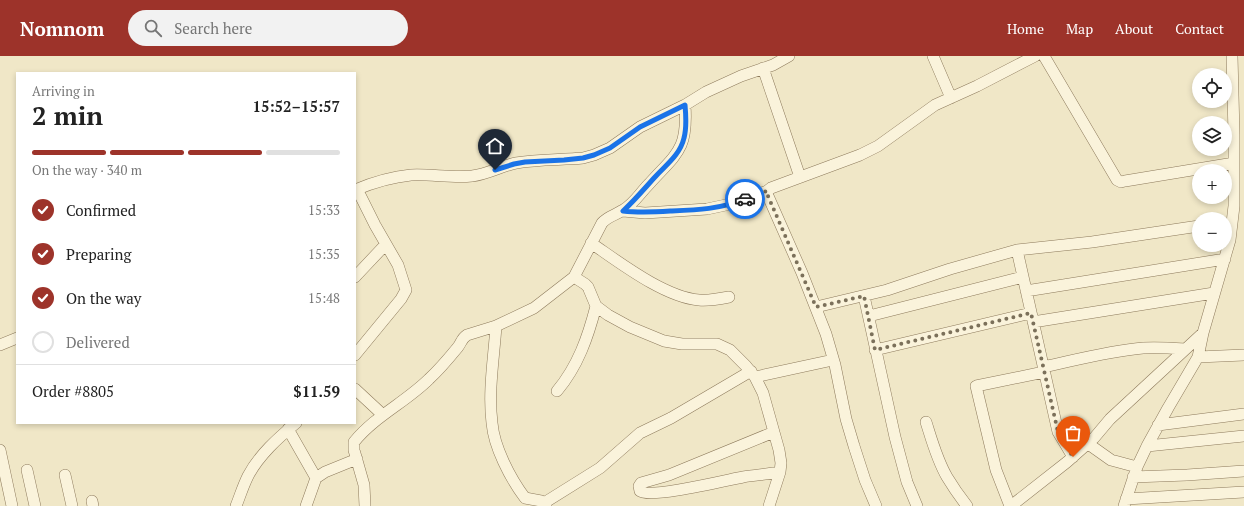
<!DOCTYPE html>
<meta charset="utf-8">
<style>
:root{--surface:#fff;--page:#f2f2f2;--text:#222;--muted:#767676;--line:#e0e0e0;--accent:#9d332a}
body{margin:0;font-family:"PT Serif",serif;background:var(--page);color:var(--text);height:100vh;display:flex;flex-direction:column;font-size:15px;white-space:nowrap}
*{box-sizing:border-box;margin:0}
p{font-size:13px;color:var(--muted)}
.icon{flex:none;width:22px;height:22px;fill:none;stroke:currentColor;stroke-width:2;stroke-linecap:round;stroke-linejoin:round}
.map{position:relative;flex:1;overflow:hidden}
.sheet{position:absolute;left:16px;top:16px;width:340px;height:352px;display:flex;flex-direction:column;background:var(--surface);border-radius:0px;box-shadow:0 2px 6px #0003}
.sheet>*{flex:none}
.tools{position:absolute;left:1192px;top:12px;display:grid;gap:8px}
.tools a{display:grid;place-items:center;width:40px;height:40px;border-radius:50%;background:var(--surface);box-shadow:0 2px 6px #0003;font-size:20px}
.pin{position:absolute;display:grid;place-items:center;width:34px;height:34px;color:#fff;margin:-41px -17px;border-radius:50% 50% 50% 0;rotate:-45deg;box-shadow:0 0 4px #0007}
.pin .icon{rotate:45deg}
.courier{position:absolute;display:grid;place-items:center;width:40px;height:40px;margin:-20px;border:3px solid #1a73e8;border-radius:50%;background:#fff;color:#222;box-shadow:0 1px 5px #0007}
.summary em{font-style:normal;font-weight:600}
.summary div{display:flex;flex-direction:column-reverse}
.summary{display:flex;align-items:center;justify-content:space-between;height:68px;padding:0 16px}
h1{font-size:26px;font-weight:600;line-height:30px}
.bar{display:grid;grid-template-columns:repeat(4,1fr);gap:6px 4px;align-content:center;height:48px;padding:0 16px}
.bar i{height:5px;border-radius:3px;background:var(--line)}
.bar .active{background:var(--accent)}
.bar p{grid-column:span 4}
.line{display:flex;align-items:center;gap:10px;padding:0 16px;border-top:1px solid var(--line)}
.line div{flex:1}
ol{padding:0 16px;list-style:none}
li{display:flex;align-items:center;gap:12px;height:44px}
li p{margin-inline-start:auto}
li .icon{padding:4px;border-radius:50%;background:var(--accent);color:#fff;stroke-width:4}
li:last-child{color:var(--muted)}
li i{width:22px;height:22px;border:2px solid var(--line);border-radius:50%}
header{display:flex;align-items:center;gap:24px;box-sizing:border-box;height:56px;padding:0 20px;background:var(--accent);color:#fff}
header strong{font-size:19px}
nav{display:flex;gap:22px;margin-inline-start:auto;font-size:14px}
.search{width:280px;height:36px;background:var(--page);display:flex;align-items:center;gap:10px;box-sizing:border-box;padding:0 14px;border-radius:22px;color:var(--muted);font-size:15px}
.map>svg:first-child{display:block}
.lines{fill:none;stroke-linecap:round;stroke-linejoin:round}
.minor-casing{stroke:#8d7a5c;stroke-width:12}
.minor{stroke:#faf3db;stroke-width:11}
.done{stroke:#7b705a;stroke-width:4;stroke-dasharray:0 7.2}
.route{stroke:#1a73e8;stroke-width:5}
</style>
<header>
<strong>Nomnom</strong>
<div class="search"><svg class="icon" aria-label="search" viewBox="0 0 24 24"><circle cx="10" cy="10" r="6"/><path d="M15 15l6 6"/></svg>Search here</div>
<nav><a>Home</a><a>Map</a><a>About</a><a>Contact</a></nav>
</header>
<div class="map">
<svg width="1244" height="450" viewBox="0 0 1244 450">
<rect width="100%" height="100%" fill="#f0e7c7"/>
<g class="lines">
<g class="minor-casing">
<path id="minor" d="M 933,0 L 951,42
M 1044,0 L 1117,124 L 1121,126 L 1125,125 L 1234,107
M 763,12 L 800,121
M 355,134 C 374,126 391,121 411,119 C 431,118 452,122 472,120 C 488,118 501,110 516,107 C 538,103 561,104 583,102 L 594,99 L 610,92 L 640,71 L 685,49 L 706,36 L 741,20 L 773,9 L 789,0
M 623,155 L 645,157 L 707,153 L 735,147 L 767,135
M 591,187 C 619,206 664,241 699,244 C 709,245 719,243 729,241
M 1017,194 L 1058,376 L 1073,401
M 355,221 L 386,188
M 574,221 L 585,228 L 588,231 L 596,250 L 608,259 L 630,271 L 664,285 L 682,288 L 717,288 L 730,294 L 746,310 L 755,321 L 763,337 L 779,394 L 781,407 L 780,416 L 769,450
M 1026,235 L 1225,203
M 864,240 L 895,381 L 907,426 L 917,450
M 816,251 L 887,234 L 950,213 L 1017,194 L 1092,186 L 1199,170
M 869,260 L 1023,221
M 1033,266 L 1214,237
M 496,270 C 494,301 488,335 492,367 C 494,391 510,422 525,442 L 541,445 L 546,450
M 0,289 L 17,282
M 875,294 L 1031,257
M 355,299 L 401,243 L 406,234 L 398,209 L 375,169 L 357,133
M 1198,301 L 1244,299
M 1043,311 C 1076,304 1109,295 1143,292 C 1157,291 1171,292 1185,293
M 755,321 L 833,304
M 355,333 L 383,359
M 557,335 C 578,310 588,281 596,250
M 926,366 C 932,385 937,404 947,421 C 953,431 960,441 967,450
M 1158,369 L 1244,358
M 288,373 L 316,422 L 325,416 L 357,403
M 774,376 L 669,419 L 641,427 L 639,430 L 640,435 C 650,443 727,424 743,421 C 756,419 768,418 780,416
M 1087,387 L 1111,404 L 1137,411
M 1147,390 L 1244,380
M 0,394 L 12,450
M 27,414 L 35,450
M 65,419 L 72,450
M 1133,421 L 1187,419 L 1244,415
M 1126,443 L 1244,436
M 92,445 L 93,450
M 544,447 L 600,412 L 640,377 L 671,362 L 751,315
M 236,450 C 240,440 243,430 248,420 C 259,399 278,382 296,367
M 306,450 L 316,422
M 365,450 L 364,429 L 354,394 L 354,386 C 375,360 406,346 429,323 C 440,313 449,302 458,291 C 461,287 462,282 467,279 L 496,270 L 534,252 L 574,221 L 602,167 C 608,160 616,159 623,154 C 634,148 640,137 649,128 C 677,97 688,94 685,49
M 876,450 L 865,424 L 854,390 L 846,363 L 835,309 L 826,278 L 802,217 L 768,140 L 767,135 L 771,132 L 860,99 L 878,90 L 935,49 L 977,30 L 1035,0
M 1010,450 L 996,414 L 976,330 L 1044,316
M 1011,450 L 1067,406 L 1094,382 L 1110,363 L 1203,277
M 1124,450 L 1137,411 L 1147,390 L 1168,352 L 1198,301 L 1203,277 L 1230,184 L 1234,150 L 1234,78 L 1232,0"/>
</g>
<use href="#minor" class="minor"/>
</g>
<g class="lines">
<path class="done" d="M 745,143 L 767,135 L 768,140 L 816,251 L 864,240 L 875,294 L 1031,257 L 1058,376 L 1073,401"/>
<path class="route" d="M 495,114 L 514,108 L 525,106 L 564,104 L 583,102 L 594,99 L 610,92 L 640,71 L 685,49 C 686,60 687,71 684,82 C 680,99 666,109 655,121 C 644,133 635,144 623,155 C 640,157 655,156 672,155 C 697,154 721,153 745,143"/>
</g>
</svg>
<div class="tools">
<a><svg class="icon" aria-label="locate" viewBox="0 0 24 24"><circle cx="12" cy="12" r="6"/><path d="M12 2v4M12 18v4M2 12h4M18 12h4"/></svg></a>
<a><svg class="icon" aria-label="layers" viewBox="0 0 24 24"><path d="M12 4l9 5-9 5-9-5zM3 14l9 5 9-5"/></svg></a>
<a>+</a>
<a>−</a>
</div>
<div class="pin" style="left:1073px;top:401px;background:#ea580c"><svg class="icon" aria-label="bag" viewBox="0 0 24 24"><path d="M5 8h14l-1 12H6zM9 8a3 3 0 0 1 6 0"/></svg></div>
<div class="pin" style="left:495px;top:114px;background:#1f2937"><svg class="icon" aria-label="home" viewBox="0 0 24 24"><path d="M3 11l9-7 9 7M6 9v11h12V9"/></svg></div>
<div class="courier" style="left:745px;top:143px"><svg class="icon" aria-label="car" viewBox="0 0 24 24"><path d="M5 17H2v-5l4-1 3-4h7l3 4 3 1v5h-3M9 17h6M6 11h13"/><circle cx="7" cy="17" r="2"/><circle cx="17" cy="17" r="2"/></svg></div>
<section class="sheet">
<div class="summary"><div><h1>2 min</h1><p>Arriving in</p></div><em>15:52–15:57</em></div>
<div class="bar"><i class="active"></i><i class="active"></i><i class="active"></i><i></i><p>On the way · 340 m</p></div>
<ol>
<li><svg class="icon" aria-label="check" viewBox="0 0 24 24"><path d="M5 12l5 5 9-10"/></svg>Confirmed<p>15:33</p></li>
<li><svg class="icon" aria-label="check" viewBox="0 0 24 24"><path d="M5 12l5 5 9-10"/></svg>Preparing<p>15:35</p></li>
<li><svg class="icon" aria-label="check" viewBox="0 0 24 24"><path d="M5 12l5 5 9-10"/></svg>On the way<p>15:48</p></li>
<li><i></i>Delivered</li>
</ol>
<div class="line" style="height:52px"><div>Order #8805</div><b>$11.59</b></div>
</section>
</div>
